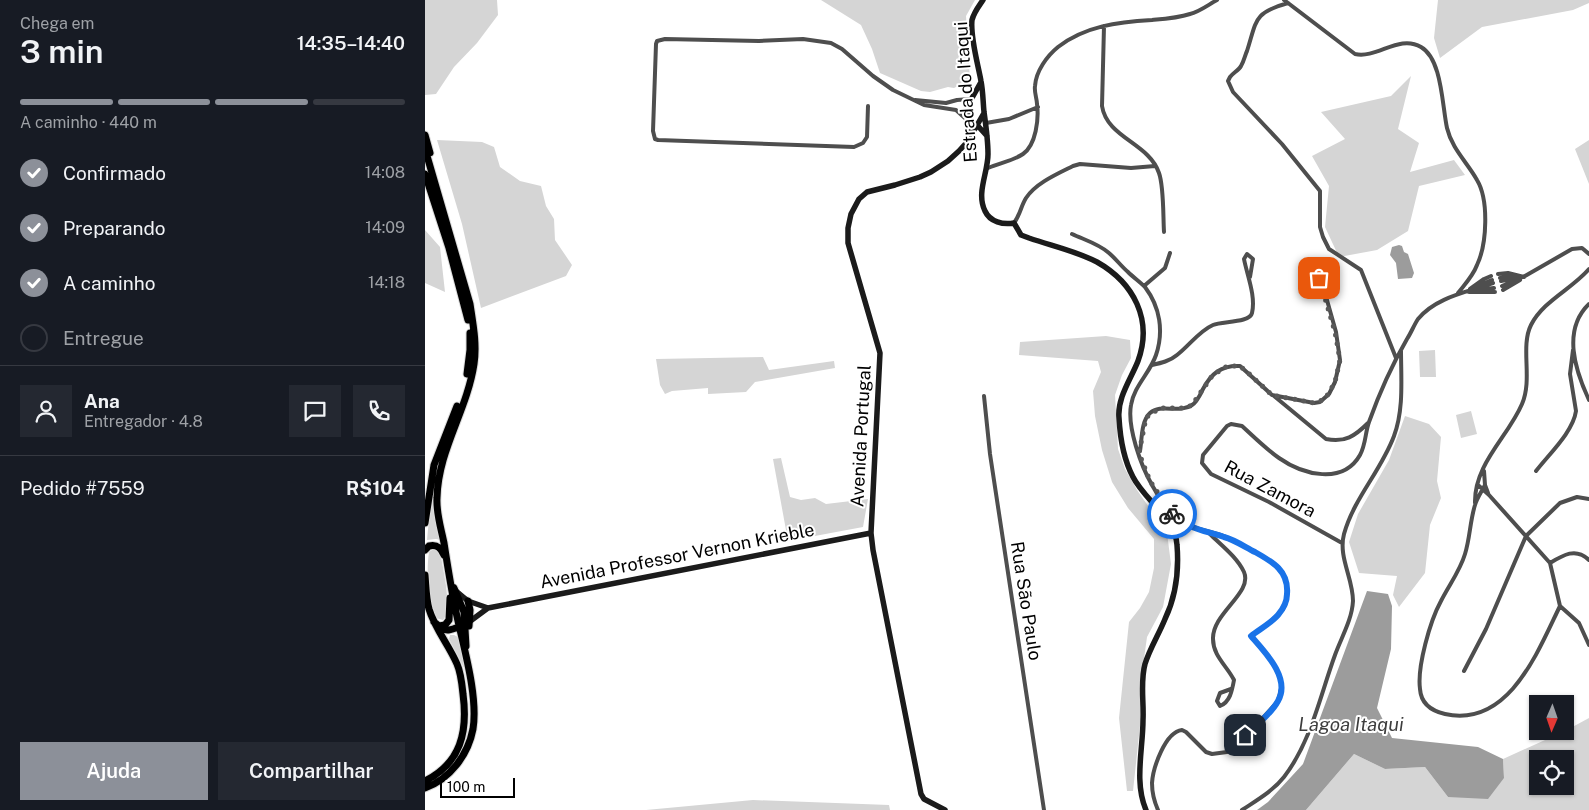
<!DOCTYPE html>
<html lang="pt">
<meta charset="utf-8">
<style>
:root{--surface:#171b24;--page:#242831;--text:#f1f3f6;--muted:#9ea1a6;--line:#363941;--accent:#8c9099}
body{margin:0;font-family:"Public Sans",sans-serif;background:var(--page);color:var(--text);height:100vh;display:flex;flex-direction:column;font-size:19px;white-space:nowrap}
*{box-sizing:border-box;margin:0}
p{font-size:16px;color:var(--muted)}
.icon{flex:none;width:28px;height:28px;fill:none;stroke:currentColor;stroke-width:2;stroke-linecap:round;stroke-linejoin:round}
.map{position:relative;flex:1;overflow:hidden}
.details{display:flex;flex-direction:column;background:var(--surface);width:425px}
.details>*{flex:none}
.needle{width:32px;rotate:182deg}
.buttons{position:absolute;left:1104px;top:695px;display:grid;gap:10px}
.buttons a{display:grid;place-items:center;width:45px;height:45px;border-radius:0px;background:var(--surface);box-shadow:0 1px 4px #0004;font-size:25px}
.scale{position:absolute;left:15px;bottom:12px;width:75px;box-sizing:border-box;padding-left:5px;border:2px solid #000;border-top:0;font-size:14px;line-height:18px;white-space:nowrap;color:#000;-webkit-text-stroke:4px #fff;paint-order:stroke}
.pin{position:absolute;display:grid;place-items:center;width:42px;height:42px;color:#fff;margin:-21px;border-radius:10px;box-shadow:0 2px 8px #0006}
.courier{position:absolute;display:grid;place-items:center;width:50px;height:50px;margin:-25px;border:4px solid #1a73e8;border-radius:50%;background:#fff;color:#222;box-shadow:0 1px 6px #0007}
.headline em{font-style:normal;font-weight:600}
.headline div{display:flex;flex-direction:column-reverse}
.headline{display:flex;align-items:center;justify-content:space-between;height:85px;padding:0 20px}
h1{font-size:32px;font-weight:600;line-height:38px}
.bar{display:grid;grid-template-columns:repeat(4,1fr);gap:8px 5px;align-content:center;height:60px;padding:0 20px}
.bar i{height:6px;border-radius:4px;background:var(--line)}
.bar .selected{background:var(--accent)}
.bar p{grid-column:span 4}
.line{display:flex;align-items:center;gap:12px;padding:0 20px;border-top:1px solid var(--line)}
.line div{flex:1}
.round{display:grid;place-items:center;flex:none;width:52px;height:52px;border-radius:0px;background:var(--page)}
ol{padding:0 20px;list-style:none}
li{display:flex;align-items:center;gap:15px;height:55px}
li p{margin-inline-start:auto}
li .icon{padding:5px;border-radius:50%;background:var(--accent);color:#fff;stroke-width:4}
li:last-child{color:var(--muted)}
li i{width:28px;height:28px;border:2px solid var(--line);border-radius:50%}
.button{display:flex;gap:10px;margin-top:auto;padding:10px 20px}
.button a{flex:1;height:58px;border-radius:0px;background:var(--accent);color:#fff;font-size:20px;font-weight:600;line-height:58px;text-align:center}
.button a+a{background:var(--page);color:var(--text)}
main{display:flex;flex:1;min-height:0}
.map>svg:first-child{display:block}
.green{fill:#d5d5d5;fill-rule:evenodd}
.water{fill:#9c9c9c}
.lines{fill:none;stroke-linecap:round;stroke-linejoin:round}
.highway-casing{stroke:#dbdbdb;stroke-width:9}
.street{stroke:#4e4e4e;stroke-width:4}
.secondary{stroke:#1b1b1b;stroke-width:5.5}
.highway{stroke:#000;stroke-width:7}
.done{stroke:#595959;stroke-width:5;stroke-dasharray:0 9}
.route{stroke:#1a73e8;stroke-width:6}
.labels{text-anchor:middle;stroke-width:4;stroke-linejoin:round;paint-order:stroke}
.street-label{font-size:18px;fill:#000;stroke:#fff}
.water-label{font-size:19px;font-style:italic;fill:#3d3d3d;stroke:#fff}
</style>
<main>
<section class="details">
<div class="headline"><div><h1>3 min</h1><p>Chega em</p></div><em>14:35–14:40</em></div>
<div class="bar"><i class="selected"></i><i class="selected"></i><i class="selected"></i><i></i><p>A caminho · 440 m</p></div>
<ol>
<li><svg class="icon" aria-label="check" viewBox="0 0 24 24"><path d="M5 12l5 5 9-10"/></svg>Confirmado<p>14:08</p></li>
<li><svg class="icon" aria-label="check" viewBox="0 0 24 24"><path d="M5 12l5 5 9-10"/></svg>Preparando<p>14:09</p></li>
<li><svg class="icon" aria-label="check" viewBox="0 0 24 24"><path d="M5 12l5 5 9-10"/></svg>A caminho<p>14:18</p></li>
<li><i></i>Entregue</li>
</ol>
<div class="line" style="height:90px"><a class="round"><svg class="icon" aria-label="person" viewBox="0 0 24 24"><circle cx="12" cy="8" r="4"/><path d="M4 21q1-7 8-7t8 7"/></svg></a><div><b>Ana</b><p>Entregador · 4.8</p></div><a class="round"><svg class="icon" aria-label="chat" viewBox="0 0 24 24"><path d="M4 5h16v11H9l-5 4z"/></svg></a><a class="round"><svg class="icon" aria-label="phone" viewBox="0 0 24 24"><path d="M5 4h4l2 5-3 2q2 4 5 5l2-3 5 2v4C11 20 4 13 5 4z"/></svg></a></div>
<div class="line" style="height:65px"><div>Pedido #7559</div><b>R$104</b></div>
<div class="button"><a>Ajuda</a><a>Compartilhar</a></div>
</section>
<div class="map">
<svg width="1164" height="810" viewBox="0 0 1164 810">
<rect width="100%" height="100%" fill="#fff"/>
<path class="green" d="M 0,0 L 72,0 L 73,15 L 52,43 L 29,67 L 11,94 L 0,95 Z
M 396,0 L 550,0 L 541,16 L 545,80 L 529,88 L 523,87 L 505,92 L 496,91 L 455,73 L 447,49 L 436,25 Z
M 1013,0 L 1164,0 L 1164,3 L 1148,10 L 1057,27 L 1015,58 L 1009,38 Z
M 986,76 L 973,129 L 994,143 L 985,172 L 1029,160 L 1040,175 L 994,186 L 983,231 L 952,250 L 914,257 L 900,227 L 904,186 L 887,156 L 920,139 L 896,112 L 966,96 Z
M 12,140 L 57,142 L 69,147 L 75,167 L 95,181 L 116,186 L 121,206 L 129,219 L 130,240 L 147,265 L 141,276 L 56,308 L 37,224 Z
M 1164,140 L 1164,184 L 1150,149 Z
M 0,230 L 15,247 L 20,292 L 0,283 Z
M 681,336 L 705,340 L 706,358 L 697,375 L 690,395 L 693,449 L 700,469 L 712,490 L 742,533 L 746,564 L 738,607 L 722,637 L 716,680 L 715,726 L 708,791 L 702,791 L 694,718 L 704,622 L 715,608 L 724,592 L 729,568 L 729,539 L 703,508 L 687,482 L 677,450 L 670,416 L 668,391 L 676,372 L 673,361 L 594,355 L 595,342 Z
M 1010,350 L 1011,377 L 995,377 L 994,351 Z
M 338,357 L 344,370 L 409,361 L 410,368 L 330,382 L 321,392 L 283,394 L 283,388 L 247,391 L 240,394 L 235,385 L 231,359 Z
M 1046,411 L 1052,434 L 1036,438 L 1031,415 Z
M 980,416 L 1004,424 L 1016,437 L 1012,481 L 1016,498 L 1005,525 L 1000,573 L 974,607 L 968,595 L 972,576 L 934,573 L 924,542 L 933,514 L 964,460 Z
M 356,458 L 365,497 L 376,500 L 390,498 L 401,504 L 443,499 L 438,527 L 363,541 L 348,459 Z
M 6,498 L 16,540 L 11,539 L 2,540 Z
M 10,548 L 13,550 L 16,556 C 18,571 28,609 18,620 L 11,618 C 3,599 1,572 4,552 Z
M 25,635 L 29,635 L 33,637 L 40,670 L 24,639 Z
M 1164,718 L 1164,810 L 881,810 L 929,754 L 960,769 L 1000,767 L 1023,797 L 1079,778 L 1078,759 L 1140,731 ZM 1112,759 L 1140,759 L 1140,786 L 1112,786 Z
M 328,800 L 464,805 L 465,810 L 221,810 Z"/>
<path class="water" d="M 974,245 L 977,246 L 979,252 L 983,254 L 989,273 L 987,278 L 973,279 L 971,263 L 965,255 L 967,247 Z
M 942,591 L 963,594 L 967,606 L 966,649 L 952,708 L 967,738 L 1053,747 L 1078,759 L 1079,778 L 1063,799 L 1023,797 L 1000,767 L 960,769 L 929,754 L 881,810 L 832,810 L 843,802 L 878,764 Z"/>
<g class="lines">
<g class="highway-casing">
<path id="highway" d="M 0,135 L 5,153
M 0,149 L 45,304 C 48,324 52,344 49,364 C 42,411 13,450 12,498 C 11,513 16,528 19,543 C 23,569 27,595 33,621 C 40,652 53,698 48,729 C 43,755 25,779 0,788
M 0,174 L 24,248 L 43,320
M 42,374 L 45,350 L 45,333
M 0,523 L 9,465 L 32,406
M 0,550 L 4,546 C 12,544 16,548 19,555
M 0,575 C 1,587 1,598 4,609 C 10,629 24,645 32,664 C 36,673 37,684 38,694 C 43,732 36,763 0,781
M 29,588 L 39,612 L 41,646
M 43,601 L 45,610 L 44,626
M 9,622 L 14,626 L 20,625 L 24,620 L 25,598
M 14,626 C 21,634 30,628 38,625"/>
</g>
<path class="street" d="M 859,0 L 930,54 C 952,59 974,34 996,47 C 1017,59 1017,105 1022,128 C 1027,149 1042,162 1052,180 C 1064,200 1062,244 1052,265 C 1048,276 1040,284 1033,293
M 863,3 C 828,13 832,20 822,51 C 820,55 819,61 816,66 C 814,70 808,73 805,77 L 803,81 L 808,92 L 857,144 L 895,191 L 895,227 L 898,237 L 904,249 L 936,270 L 971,358
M 679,26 L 677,106 C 682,138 724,143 734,173 C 739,187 738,216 739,232
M 490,100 L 521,103 L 532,100 L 545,99
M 443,106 L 442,137 L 438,143 L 429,147 L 233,140 L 230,139 L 228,131 L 231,44 L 232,41 L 240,39 L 334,41 L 378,39 L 406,43 L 417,49 L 448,76 L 468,90 L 499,105 L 531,110 L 542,120
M 561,123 L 584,119 L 613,107
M 563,168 C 574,163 588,161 598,154 C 611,145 614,119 612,104 C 612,99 609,92 610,86 C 611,71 622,56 633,47 C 660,26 693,22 727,20 C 739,19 753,18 765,14 C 774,12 783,5 792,0
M 589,223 C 595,215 596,206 601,198 C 611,183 632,174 648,166 L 655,164 L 706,168 L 730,166
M 647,234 C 660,240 674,244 684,253 C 691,259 696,266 703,272 C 708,277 715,282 720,287 C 735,307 739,331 731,355 C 725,373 709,386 706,405 C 702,427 716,466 727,485 C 734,497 742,513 754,521 C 768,529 786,531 801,537 C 809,540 817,545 824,549 C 841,558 860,566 862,587 C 863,595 862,602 858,609 C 850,620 837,628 826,636 L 846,660 L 852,670 L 857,685 L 853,701 L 835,721 L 802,752 L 787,754 L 781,752 L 761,732 L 757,730 C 740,732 728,768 727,783 C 727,793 729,801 733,810
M 1073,274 L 1083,273 L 1099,277
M 1075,278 L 1089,276
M 1076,281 L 1091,278
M 719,286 L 740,268 L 745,253
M 1052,286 L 1067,280
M 1077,286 L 1100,276 L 1147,249 L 1157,248 L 1164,254
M 1045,289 L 1059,279 L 1066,276
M 1051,290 L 1069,288
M 1078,290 L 1095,280
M 1044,292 L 1070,292
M 1164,304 C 1137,330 1150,370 1164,400
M 727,365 C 736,363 745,361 752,355 C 764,346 774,331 788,325 C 797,321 825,323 827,313 C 831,296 822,275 819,259 L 822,254 L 828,259 L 825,277
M 559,396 L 565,454 L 619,810
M 849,396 L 901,439 C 920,443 930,436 943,423
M 715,451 C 717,440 716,421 725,413 C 736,403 754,414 767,405 C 772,402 775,395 778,389 C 786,374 796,365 815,366 L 847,395 L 889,403 L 895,402 L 904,394 L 910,382 L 915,360 L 911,332 L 898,286 L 891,270 L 891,265 L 894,262 L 899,265 L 900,271 L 898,286
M 1059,471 L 1060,485 L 1063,493
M 1111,471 C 1124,454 1148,432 1151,411 L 1145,374 L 1148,350
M 1053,485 L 1064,495 L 1125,563 L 1135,606
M 1060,485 C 1057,491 1052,498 1050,505 C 1045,521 1045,538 1040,554 C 1035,571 1024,585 1016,601 C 1005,621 992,667 995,689 C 996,704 1007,711 1020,714 C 1084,728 1113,651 1135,606
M 1050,503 C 1049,464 1083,437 1097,404 C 1108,379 1095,347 1106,325 C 1118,301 1147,289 1164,269
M 785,534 C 796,545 812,557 819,572 C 828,593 787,613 788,639 C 788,656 802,666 809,680 C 807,691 805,702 795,706 L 792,701 L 795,693 L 806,689
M 917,543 L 844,502 L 786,474 L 777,463 L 778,455 L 802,426 L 806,424 L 817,426 C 829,437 841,449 854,458 C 878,475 918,485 935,455 C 941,444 940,433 944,422 C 954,394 967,365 982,339 C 986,333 989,325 993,319 C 1011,297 1043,292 1068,283
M 1125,563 C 1138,555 1151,547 1164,560
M 1135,606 L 1154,623 L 1164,645
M 1039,671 L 1061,629 L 1101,536 L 1135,503 L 1152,497 L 1164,499
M 817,810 C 832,800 848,791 859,777 C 886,742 895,696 910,655 C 916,638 927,620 928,601 C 928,578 913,557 919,534 C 929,498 956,471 969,436 C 979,409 976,379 976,350"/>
<path class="secondary" d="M 558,0 C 554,6 549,12 547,20 C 545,37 553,64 556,81 C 558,91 558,102 559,112 C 561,126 563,140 563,154 C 563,173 551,193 560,211 C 565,222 578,225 589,223 L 596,235 L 604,238 C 627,246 651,251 672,262 C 709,283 728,320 713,361 C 706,379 692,398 694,418 C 695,436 699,460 708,477 C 719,499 751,520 752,545 C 754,570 751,596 740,619 C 734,634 725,648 720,664 C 715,682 719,702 718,720 C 718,749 709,782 721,810
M 542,120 L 553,126 L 562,136
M 543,141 L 543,105 L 556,82
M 31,591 L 43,601 L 63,608
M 44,622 L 63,608 L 446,533
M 520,810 L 499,799 L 496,794 L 448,550 L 446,533 L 455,353 L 423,243 L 423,228 L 426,214 L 434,199 L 442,192 L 470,185 L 495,177 L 506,172 L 523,161 L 534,151 L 543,141 L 559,113"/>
<use href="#highway" class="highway"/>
</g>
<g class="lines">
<path class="done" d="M 747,514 L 725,481 L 714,453 L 721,418 L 725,414 L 736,408 L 761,408 L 767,405 L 787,376 L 802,366 L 815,366 L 820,370 L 847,395 L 889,403 L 900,399 L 910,382 L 915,360 L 910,332 L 894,278"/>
<path class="route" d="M 747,514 C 760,528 782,531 799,537 C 810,540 820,547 830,552 C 848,562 864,571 862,594 C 862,602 859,608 853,615 C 846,623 835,629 826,636 C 840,652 866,678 853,701 C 846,714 831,725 820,735"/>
</g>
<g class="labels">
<g class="street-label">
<text transform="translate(541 92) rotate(-94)" y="6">Estrada do Itaqui</text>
<text transform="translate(436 436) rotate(-87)" y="6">Avenida Portugal</text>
<text transform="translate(845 489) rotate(28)" y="6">Rua Zamora</text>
<text transform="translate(252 556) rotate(-11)" y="6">Avenida Professor Vernon Krieble</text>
<text transform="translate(601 601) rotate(81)" y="6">Rua São Paulo</text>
</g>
<g class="water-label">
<text x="926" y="731">Lagoa Itaqui</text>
</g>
</g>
</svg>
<div class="buttons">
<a><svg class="needle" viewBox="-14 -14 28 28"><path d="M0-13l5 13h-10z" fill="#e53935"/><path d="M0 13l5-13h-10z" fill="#9ea1a6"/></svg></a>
<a><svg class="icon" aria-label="locate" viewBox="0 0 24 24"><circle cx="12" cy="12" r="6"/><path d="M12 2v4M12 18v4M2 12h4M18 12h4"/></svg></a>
</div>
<div class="scale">100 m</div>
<div class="pin" style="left:894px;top:278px;background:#ea580c"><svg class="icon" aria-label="bag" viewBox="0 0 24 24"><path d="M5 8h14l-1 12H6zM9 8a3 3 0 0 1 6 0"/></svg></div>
<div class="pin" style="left:820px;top:735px;background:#1f2937"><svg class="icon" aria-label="home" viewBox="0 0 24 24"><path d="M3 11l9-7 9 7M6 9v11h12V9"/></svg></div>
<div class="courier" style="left:747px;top:514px"><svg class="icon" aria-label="bike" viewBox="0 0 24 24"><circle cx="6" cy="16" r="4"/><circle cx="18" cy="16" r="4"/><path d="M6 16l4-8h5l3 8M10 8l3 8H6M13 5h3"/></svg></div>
</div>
</main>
